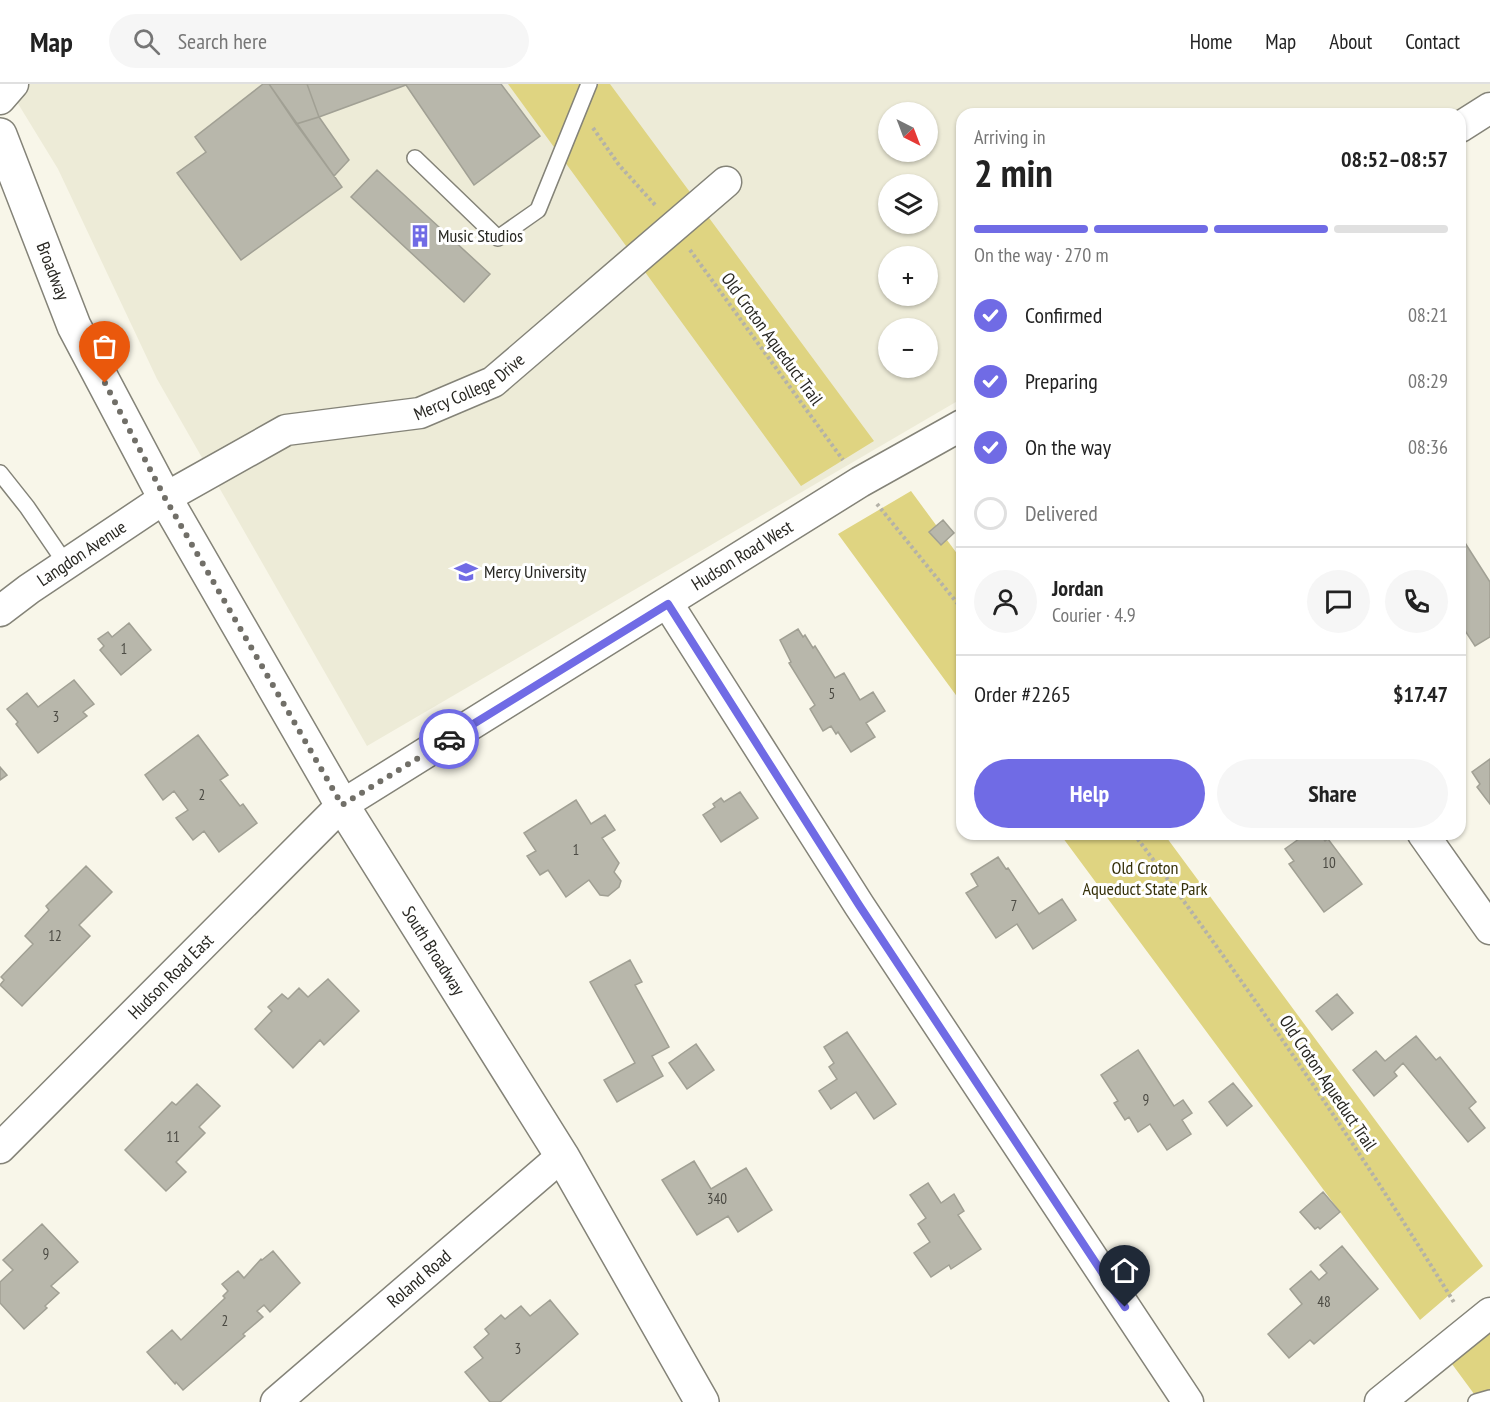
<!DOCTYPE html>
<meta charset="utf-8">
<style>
:root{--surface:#fff;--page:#f6f6f6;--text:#222;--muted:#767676;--line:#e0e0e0;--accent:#706be5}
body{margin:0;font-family:"PT Sans Narrow",sans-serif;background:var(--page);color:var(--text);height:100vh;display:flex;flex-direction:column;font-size:22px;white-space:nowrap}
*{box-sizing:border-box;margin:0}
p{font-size:20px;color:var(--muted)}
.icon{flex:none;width:33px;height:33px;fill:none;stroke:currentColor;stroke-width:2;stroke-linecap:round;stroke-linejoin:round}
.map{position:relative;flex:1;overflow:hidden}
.drawer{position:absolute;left:956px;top:24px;width:510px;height:732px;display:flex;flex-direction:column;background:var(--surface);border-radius:18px;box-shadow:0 2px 4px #0004}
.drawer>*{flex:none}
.needle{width:39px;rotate:138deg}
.tools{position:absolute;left:878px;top:18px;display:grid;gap:12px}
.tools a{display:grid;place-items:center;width:60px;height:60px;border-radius:50%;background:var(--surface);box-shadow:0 2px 4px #0004;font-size:30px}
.pin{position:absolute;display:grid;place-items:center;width:51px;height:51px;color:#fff;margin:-62px -26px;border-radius:50% 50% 50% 0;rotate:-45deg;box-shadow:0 0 6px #0007}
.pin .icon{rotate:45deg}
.courier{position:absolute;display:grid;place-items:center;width:60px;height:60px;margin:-30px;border:4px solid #706be5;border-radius:50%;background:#fff;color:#222;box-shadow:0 2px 8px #0007}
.head em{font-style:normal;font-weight:700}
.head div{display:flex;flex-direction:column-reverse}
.head{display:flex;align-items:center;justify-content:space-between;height:102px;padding:0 18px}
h1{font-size:39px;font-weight:700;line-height:45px}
.bar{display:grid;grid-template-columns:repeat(4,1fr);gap:9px 6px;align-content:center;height:72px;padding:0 18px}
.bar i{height:8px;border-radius:4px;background:var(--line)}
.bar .active{background:var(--accent)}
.bar p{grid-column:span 4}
.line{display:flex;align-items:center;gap:15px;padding:0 18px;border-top:2px solid var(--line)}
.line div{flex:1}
.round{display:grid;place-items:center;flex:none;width:63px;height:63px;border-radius:32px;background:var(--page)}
ol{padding:0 18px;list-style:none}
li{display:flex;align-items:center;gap:18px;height:66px}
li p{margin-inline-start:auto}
li .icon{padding:6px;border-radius:50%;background:var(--accent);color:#fff;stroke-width:4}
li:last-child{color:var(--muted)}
li i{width:33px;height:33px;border:3px solid var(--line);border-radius:50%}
.button{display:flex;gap:12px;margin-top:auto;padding:12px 18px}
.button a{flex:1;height:69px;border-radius:36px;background:var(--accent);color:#fff;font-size:24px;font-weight:700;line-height:69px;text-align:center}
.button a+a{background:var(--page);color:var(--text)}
header{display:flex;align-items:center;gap:36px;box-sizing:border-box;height:84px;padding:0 30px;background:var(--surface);border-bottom:2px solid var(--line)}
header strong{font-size:28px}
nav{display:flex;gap:33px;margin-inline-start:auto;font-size:21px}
.search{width:420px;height:54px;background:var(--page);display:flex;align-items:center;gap:15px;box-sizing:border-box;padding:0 21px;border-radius:33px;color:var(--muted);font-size:22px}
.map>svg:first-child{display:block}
.built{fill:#edebd7;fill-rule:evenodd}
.green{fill:#dfd481}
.building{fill:#b8b7ab;stroke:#a1a094;stroke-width:1.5}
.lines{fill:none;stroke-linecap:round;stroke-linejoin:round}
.service-casing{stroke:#848378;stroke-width:18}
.minor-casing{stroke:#848378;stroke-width:33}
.primary-casing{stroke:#848378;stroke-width:36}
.path{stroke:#b4b2a8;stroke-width:4;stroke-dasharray:3 3;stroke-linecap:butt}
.service{stroke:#fff;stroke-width:15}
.minor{stroke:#fff;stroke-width:30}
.primary{stroke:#fff;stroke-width:33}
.done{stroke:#716f68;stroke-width:6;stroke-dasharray:0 10.8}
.route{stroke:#706be5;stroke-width:8}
.labels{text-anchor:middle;stroke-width:6;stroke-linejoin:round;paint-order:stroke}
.number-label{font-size:15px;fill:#4c4b44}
.poi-label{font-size:18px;fill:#282722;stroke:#fff;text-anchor:start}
.street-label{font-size:18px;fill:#282722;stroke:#fff}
.park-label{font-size:18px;fill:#353009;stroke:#fff}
</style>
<header>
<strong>Map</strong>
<div class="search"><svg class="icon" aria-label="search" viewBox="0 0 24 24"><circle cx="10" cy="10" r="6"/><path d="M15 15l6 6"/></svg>Search here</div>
<nav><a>Home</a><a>Map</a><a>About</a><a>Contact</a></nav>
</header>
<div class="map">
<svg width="1490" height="1318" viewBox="0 0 1490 1318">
<rect width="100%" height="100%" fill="#f8f6e9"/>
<path class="built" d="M 6,0 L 1490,0 L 1490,6 L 1450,30 L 962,30 L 961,315 L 367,662 L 157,295 L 58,85 ZM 888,28 L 927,28 L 927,68 L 888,68 ZM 888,100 L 927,100 L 927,140 L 888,140 ZM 888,172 L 927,172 L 927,212 L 888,212 ZM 888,244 L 927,244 L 927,284 L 888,284 Z"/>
<path class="green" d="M 508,0 L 610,0 L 874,357 L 801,402 Z
M 911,407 L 961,475 L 961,618 L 838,450 Z
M 1060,750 L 1164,750 L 1483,1182 L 1420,1236 Z
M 1490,1247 L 1490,1318 L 1480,1318 L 1452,1280 Z"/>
<path class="building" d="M 263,0 L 269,0 L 342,103 L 241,176 L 177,89 L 206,68 L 195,53 Z
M 269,0 L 307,0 L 319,33 L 296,40 Z
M 307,0 L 501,0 L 540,52 L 474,101 L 406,1 L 319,33 Z
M 319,33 L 349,76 L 334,92 L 296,40 Z
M 377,86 L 490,190 L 464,218 L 351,113 Z
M 943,436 L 954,449 L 941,461 L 929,448 Z
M 1460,451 L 1490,498 L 1490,553 L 1475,562 L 1460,539 Z
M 129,539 L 151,566 L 121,591 L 100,566 L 104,562 L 98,555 L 108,548 L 112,553 Z
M 798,545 L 803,553 L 805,551 L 813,564 L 815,562 L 835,594 L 844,589 L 860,616 L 873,608 L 885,627 L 866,639 L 875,653 L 851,668 L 838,648 L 836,650 L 831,642 L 823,647 L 810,625 L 815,621 L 789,579 L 791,578 L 780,556 Z
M 74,596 L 94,620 L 83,628 L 87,632 L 38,669 L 16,640 L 18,638 L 7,625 L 27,609 L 38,623 Z
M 198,651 L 228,691 L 220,696 L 240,722 L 243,720 L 257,739 L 219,768 L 204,747 L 193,756 L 176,734 L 188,726 L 174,707 L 163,716 L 145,691 Z
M 1490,675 L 1490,720 L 1477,703 L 1480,700 L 1472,688 Z
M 0,683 L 7,691 L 0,696 Z
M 740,708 L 758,734 L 721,758 L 703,731 L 715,723 L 713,720 L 721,714 L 724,718 Z
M 576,716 L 591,740 L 605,731 L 615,746 L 602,754 L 619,779 L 614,788 L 621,797 L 619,803 L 608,812 L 600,811 L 589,796 L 566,813 L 548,786 L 540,791 L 527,772 L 536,767 L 524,749 Z
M 1306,750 L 1320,750 L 1325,757 L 1328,755 L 1362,800 L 1324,828 L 1289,780 L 1294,777 L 1285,765 Z
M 998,773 L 1006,785 L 1008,784 L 1039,830 L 1062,815 L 1076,836 L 1033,865 L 1017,840 L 996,854 L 966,809 L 978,802 L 971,790 Z
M 86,782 L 112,808 L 79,841 L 90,852 L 22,922 L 0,901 L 4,896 L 1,893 L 33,860 L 25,852 L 49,826 L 46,822 Z
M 630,876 L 642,898 L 635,901 L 669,963 L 652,972 L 663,992 L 617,1018 L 604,996 L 635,979 L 590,898 Z
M 328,895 L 359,927 L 324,961 L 320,956 L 293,984 L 255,945 L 272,927 L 268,923 L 282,910 L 288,915 L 299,904 L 308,913 Z
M 1337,910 L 1353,929 L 1332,946 L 1316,927 Z
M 847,948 L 896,1020 L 874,1035 L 856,1008 L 831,1025 L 819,1007 L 837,995 L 829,983 L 834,979 L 824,963 Z
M 1416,952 L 1436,976 L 1440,973 L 1476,1018 L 1469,1024 L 1485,1044 L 1468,1058 L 1403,979 L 1394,988 L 1397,992 L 1374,1012 L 1353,986 L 1376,967 L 1385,977 Z
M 696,960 L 714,986 L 687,1005 L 669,979 Z
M 1138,966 L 1174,1022 L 1183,1016 L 1192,1029 L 1182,1036 L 1191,1050 L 1167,1066 L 1150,1040 L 1138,1048 L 1129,1033 L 1125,1036 L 1114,1019 L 1118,1017 L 1101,991 Z
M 1233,999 L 1252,1022 L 1227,1042 L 1209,1018 Z
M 197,1000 L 220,1022 L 199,1043 L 205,1049 L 176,1078 L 186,1088 L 166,1107 L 125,1066 L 172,1018 L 176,1021 Z
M 694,1077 L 711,1105 L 746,1084 L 772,1126 L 738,1148 L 728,1132 L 697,1151 L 662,1096 Z
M 928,1099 L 941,1119 L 954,1110 L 964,1127 L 958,1131 L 981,1165 L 951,1185 L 949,1181 L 931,1193 L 914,1169 L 930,1158 L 918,1140 L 926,1134 L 910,1111 Z
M 1323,1108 L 1340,1128 L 1320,1145 L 1318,1143 L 1315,1145 L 1300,1128 Z
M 42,1140 L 78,1178 L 51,1202 L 59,1209 L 45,1222 L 47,1224 L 24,1245 L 0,1219 L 0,1198 L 13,1186 L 3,1176 Z
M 1342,1162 L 1378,1205 L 1314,1260 L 1310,1256 L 1289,1274 L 1268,1250 L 1302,1220 L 1290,1205 L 1311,1187 L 1319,1196 L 1327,1189 L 1320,1181 Z
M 273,1167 L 300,1199 L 270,1228 L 264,1221 L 257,1227 L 263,1233 L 243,1250 L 245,1252 L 183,1306 L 176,1298 L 175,1300 L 147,1268 L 172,1246 L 181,1256 L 225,1214 L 223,1212 L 228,1207 L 222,1200 L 238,1187 L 244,1194 L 261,1175 L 262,1176 Z
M 550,1216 L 578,1250 L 500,1318 L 490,1318 L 465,1288 L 483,1274 L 474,1263 L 489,1250 L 485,1245 L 501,1231 L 505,1235 L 521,1222 L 530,1232 Z"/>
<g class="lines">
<g class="service-casing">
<path id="service" d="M 415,74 L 498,154 L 538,126 L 589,0
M 0,389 L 27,423 L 66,480
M 1476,1318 L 1490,1314"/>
</g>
<g class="minor-casing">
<g id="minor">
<path d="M 0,15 L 13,0"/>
<path d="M 1460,43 L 1490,24"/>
<path d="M 668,520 L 859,821 L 1188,1318"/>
<path id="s1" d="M 0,527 L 29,505 L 165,414 L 286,346 L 420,329 L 493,298 L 726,98"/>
<path d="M 1423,750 L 1490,845"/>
<path id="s2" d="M 0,1064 L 342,721 L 860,398 L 962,341"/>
<path id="s3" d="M 276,1318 L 562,1072"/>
<path d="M 1380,1318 L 1490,1229"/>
</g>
</g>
<g class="primary-casing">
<g id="primary">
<path id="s4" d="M 0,51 L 74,242 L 165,414 L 342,721 L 562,1072 L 702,1318"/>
</g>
</g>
<path class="path" d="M 593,44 L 619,81 L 656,122
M 690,166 L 843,376
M 877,420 L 962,525
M 1134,750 C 1248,902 1355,1058 1455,1220"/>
<use href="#service" class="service"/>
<use href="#minor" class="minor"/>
<use href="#primary" class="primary"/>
</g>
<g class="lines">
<path class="done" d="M 105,299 L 165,414 L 342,721 L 449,655"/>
<path class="route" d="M 449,655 L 668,520 L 859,821 L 1125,1223"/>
</g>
<defs>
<g id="building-bare" transform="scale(1.8)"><path d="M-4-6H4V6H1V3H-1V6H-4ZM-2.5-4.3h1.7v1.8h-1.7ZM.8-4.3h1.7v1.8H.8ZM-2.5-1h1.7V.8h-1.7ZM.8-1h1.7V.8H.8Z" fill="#706be5" stroke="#fff" stroke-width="2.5" paint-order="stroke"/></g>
<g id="university-bare" transform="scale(1.8)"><path d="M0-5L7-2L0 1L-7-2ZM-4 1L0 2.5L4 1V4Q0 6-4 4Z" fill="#706be5" stroke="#fff" stroke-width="2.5" paint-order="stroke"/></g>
</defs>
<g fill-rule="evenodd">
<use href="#building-bare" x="420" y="152"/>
<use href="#university-bare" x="466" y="488"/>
</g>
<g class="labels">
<g class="number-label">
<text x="124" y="570">1</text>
<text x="832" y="615">5</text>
<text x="56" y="638">3</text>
<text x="202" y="716">2</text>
<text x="576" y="771">1</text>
<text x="1329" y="784">10</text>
<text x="1014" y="827">7</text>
<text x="55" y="857">12</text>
<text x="1146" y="1021">9</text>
<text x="173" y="1058">11</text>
<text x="717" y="1120">340</text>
<text x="46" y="1175">9</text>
<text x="1324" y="1223">48</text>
<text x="225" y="1242">2</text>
<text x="518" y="1270">3</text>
</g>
<g class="poi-label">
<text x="438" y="158">Music Studios</text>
<text x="484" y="494">Mercy University</text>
</g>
<g class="street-label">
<text dy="6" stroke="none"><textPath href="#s4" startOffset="146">Broadway</textPath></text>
<text transform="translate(772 255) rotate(54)" y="6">Old Croton Aqueduct Trail</text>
<text dy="6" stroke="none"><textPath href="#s1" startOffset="530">Mercy College Drive</textPath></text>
<text dy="6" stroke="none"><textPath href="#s1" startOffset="100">Langdon Avenue</textPath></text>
<text dy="6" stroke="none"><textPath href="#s2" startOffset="956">Hudson Road West</textPath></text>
<text dy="6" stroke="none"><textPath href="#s4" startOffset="926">South Broadway</textPath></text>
<text dy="6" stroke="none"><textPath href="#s2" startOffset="242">Hudson Road East</textPath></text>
<text transform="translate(1328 999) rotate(56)" y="6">Old Croton Aqueduct Trail</text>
<text dy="6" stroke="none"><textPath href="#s3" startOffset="189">Roland Road</textPath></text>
</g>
<g class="park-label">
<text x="1145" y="790">Old Croton<tspan x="1145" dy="21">Aqueduct State Park</tspan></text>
</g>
</g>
</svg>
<div class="tools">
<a><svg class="needle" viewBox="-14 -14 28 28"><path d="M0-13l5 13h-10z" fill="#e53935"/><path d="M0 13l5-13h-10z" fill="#767676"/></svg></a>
<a><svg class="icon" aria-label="layers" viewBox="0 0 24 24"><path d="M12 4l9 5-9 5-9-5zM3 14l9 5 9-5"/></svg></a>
<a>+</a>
<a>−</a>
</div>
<div class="pin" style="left:105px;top:299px;background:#ea580c"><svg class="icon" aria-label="bag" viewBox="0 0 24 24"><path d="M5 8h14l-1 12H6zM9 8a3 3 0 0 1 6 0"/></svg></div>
<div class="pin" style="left:1125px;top:1223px;background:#1f2937"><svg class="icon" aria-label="home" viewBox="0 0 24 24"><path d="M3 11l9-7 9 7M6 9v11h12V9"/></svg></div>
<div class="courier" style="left:449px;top:655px"><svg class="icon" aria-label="car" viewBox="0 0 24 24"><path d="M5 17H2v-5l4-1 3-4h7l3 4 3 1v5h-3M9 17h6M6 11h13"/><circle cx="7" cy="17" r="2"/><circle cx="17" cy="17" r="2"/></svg></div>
<section class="drawer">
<div class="head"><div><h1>2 min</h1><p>Arriving in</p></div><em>08:52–08:57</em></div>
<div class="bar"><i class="active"></i><i class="active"></i><i class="active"></i><i></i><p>On the way · 270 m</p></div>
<ol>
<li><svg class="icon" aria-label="check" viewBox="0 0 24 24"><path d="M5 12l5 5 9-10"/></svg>Confirmed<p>08:21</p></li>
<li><svg class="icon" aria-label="check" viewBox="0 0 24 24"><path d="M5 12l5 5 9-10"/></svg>Preparing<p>08:29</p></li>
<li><svg class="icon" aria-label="check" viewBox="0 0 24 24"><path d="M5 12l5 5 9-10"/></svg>On the way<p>08:36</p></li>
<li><i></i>Delivered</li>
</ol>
<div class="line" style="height:108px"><a class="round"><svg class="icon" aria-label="person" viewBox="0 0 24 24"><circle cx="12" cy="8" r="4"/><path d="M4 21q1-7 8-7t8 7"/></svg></a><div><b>Jordan</b><p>Courier · 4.9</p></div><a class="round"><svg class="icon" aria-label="chat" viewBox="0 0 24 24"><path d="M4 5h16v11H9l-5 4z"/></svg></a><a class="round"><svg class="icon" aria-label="phone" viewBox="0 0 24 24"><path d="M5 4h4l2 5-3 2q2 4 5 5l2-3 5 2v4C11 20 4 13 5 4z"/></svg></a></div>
<div class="line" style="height:78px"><div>Order #2265</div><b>$17.47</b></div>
<div class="button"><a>Help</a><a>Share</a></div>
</section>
</div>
